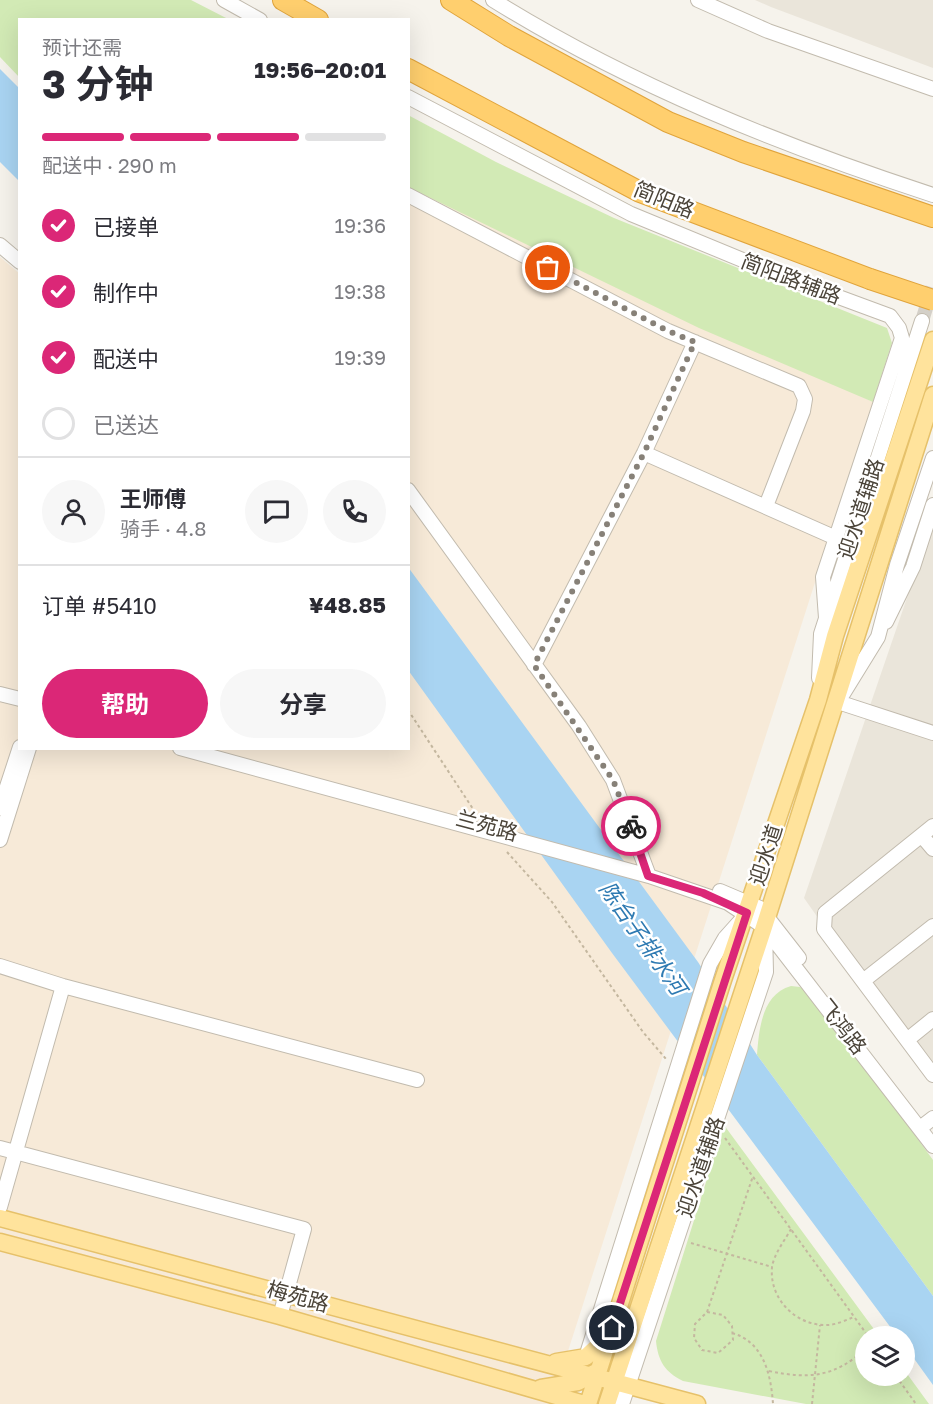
<!DOCTYPE html>
<html lang="zh">
<meta charset="utf-8">
<style>
:root{--surface:#fff;--page:#f7f7f7;--text:#2b2b33;--muted:#7c7c81;--line:#e1e1e2;--accent:#db2777}
body{margin:0;font-family:"Golos Text","Noto Sans SC",sans-serif;background:var(--page);color:var(--text);height:100vh;display:flex;flex-direction:column;font-size:22px;white-space:nowrap}
*{box-sizing:border-box;margin:0}
p{font-size:20px;color:var(--muted)}
.icon{flex:none;width:33px;height:33px;fill:none;stroke:currentColor;stroke-width:2;stroke-linecap:round;stroke-linejoin:round}
.map{position:relative;flex:1;overflow:hidden}
.side{position:absolute;left:18px;top:18px;width:392px;height:732px;display:flex;flex-direction:column;background:var(--surface);border-radius:0px;box-shadow:0 6px 24px #0002}
.side>*{flex:none}
.buttons{position:absolute;left:855px;top:1326px;display:grid;gap:12px}
.buttons a{display:grid;place-items:center;width:60px;height:60px;border-radius:50%;background:var(--surface);box-shadow:0 6px 24px #0002;font-size:30px}
.pin{position:absolute;display:grid;place-items:center;width:51px;height:51px;color:#fff;margin:-26px;border:3px solid #fff;border-radius:50%;box-shadow:0 2px 6px #0007}
.courier{position:absolute;display:grid;place-items:center;width:60px;height:60px;margin:-30px;border:4px solid #db2777;border-radius:50%;background:#fff;color:#222;box-shadow:0 2px 8px #0007}
.head em{font-style:normal;font-weight:700}
.head div{display:flex;flex-direction:column-reverse}
.head{display:flex;align-items:center;justify-content:space-between;height:102px;padding:0 24px}
h1{font-size:39px;font-weight:700;line-height:45px}
.bar{display:grid;grid-template-columns:repeat(4,1fr);gap:9px 6px;align-content:center;height:72px;padding:0 24px}
.bar i{height:8px;border-radius:4px;background:var(--line)}
.bar .current{background:var(--accent)}
.bar p{grid-column:span 4}
.line{display:flex;align-items:center;gap:15px;padding:0 24px;border-top:2px solid var(--line)}
.line div{flex:1}
.round{display:grid;place-items:center;flex:none;width:63px;height:63px;border-radius:32px;background:var(--page)}
ol{padding:0 24px;list-style:none}
li{display:flex;align-items:center;gap:18px;height:66px}
li p{margin-inline-start:auto}
li .icon{padding:6px;border-radius:50%;background:var(--accent);color:#fff;stroke-width:4}
li:last-child{color:var(--muted)}
li i{width:33px;height:33px;border:3px solid var(--line);border-radius:50%}
.cta{display:flex;gap:12px;margin-top:auto;padding:12px 24px}
.cta a{flex:1;height:69px;border-radius:36px;background:var(--accent);color:#fff;font-size:24px;font-weight:700;line-height:69px;text-align:center}
.cta a+a{background:var(--page);color:var(--text)}
.map>svg:first-child{display:block}
.residential{fill:#eae5da}
.commercial{fill:#f7ead8}
.green{fill:#d2eab5}
.water{fill:#a9d4f2}
.lines{fill:none;stroke-linecap:round;stroke-linejoin:round}
.minor-tunnel{stroke:#d4d0c8;stroke-width:14;stroke-dasharray:14 7;stroke-linecap:butt}
.minor-casing{stroke:#c2bbae;stroke-width:16}
.major-casing{stroke:#e6c16a;stroke-width:19}
.highway-casing{stroke:#e0a43c;stroke-width:22}
.path{stroke:#c4b79f;stroke-width:2;stroke-dasharray:3 3;stroke-linecap:butt}
.minor{stroke:#fff;stroke-width:14}
.major{stroke:#ffe39c;stroke-width:16}
.highway{stroke:#ffcf6e;stroke-width:20}
.highway-bridge-casing{stroke:#e0a43c;stroke-width:22;stroke-linecap:butt}
.highway-bridge{stroke:#ffcf6e;stroke-width:20}
.done{stroke:#878178;stroke-width:6;stroke-dasharray:0 10.8}
.route{stroke:#db2777;stroke-width:8}
.labels{text-anchor:middle;stroke-width:5;stroke-linejoin:round;paint-order:stroke}
.street-label{font-size:21px;fill:#4b4439;stroke:#fff}
.water-label{font-size:22px;font-style:italic;fill:#2e7ab2;stroke:#fff}
</style>
<div class="map">
<svg width="933" height="1404" viewBox="0 0 933 1404">
<rect width="100%" height="100%" fill="#f6f3ec"/>
<path class="residential" d="M 755,0 L 933,0 L 933,68 L 771,7 Z
M 933,522 L 933,1081 L 804,898 Z"/>
<path class="commercial" d="M 408,186 L 873,402 L 551,1404 L 0,1404 L 0,257 L 20,274 L 20,748 L 408,748 Z"/>
<path class="green" d="M 0,0 L 191,0 L 228,19 L 20,20 L 19,77 L 0,57 Z
M 408,115 L 496,162 L 614,218 L 887,328 L 892,343 L 873,402 L 699,328 L 408,187 Z
M 791,986 L 800,987 L 814,996 L 933,1160 L 933,1296 L 757,1055 C 759,1029 762,994 791,986 Z
M 724,1125 L 879,1336 L 866,1336 L 866,1376 L 904,1376 L 905,1371 L 929,1404 L 806,1404 L 683,1381 C 665,1372 658,1361 656,1341 Z"/>
<path class="water" d="M 0,69 L 19,88 L 19,181 L 0,162 Z
M 408,567 L 698,962 L 757,1055 L 933,1296 L 933,1385 L 905,1346 L 904,1336 L 897,1336 L 612,953 L 408,670 Z"/>
<g class="lines">
<path class="minor-tunnel" d="M 922,321 L 933,285"/>
<g class="minor-casing">
<path id="minor" d="M 224,0 L 260,20
M 493,0 C 630,85 780,145 933,195
M 698,0 L 768,31 L 933,89
M 408,97 L 631,214 L 779,275 L 890,316 L 899,328 L 902,338 L 823,577 L 826,618
M 408,195 L 668,331 L 799,386 L 805,399 L 803,411 L 766,506
M 0,245 L 20,262
M 644,453 L 836,538
M 408,490 L 579,726 L 613,780 L 649,876
M 886,622 L 913,567 L 933,505
M 534,665 L 644,453 L 695,342
M 819,678 L 821,634 L 922,321
M 0,694 L 20,699
M 841,697 L 878,637 L 897,565 L 933,458
M 838,702 L 933,733
M 180,748 L 649,876 L 728,903 L 764,927 L 933,1146
M 0,808 L 20,747
M 933,826 L 825,913 L 824,929 L 933,1075
M 922,836 L 933,849
M 0,840 L 29,748
M 720,891 L 760,908 L 799,958
M 0,966 L 63,986 L 417,1080
M 863,981 L 933,926
M 907,1040 L 933,1019
M 920,1128 L 933,1118
M 0,1148 L 304,1229 L 280,1316
M 0,1207 L 63,986
M 586,1357 L 710,964 L 725,938 L 742,919
M 622,1404 L 766,972 L 765,929"/>
</g>
<g class="major-casing">
<path id="major" d="M 0,1218 L 697,1404
M 0,1242 L 280,1316 L 584,1404
M 556,1362 L 586,1357 L 606,1338
M 541,1388 L 578,1382 L 596,1372
M 588,1404 L 723,980 L 818,700 L 835,636 L 933,340
M 607,1404 L 764,927 L 933,395"/>
</g>
<g class="highway-casing">
<path id="highway" d="M 283,0 L 318,20
M 451,0 L 509,36 L 668,122 L 743,152 L 933,217
M 408,69 L 640,192 L 870,279"/>
</g>
<path class="path" d="M 408,710 L 477,815
M 507,852 L 552,902 L 643,1032 L 666,1059
M 725,1138 L 868,1336
M 791,1229 C 785,1240 774,1254 772,1267 C 769,1299 796,1326 827,1325 C 836,1325 846,1320 854,1317
M 691,1243 L 772,1267
M 707,1312 L 723,1315 L 732,1326 L 733,1340 L 718,1353 L 702,1350 L 694,1338 L 695,1324 L 707,1312 L 753,1176
M 732,1333 C 764,1342 771,1375 773,1404
M 769,1371 C 808,1379 835,1378 866,1348
M 896,1376 L 916,1404
M 812,1404 L 820,1325"/>
<use href="#minor" class="minor"/>
<use href="#major" class="major"/>
<use href="#highway" class="highway"/>
<g class="highway-bridge-casing">
<path id="highway-bridge" d="M 870,279 L 933,300"/>
</g>
<use href="#highway-bridge" class="highway-bridge"/>
</g>
<g class="lines">
<path class="done" d="M 548,268 L 668,331 L 695,342 L 644,453 L 534,665 L 613,780 L 631,826"/>
<path class="route" d="M 612,1328 L 747,913 L 703,893 L 648,876 L 631,826"/>
</g>
<g class="labels">
<g class="street-label">
<text transform="translate(664 200) rotate(22)" y="7">简阳路</text>
<text transform="translate(791 279) rotate(21)" y="7">简阳路辅路</text>
<text transform="translate(861 509) rotate(-72)" y="7">迎水道辅路</text>
<text transform="translate(487 826) rotate(15)" y="7">兰苑路</text>
<text transform="translate(766 855) rotate(-72)" y="7">迎水道</text>
<text transform="translate(842 1027) rotate(52)" y="7">飞鸿路</text>
<text transform="translate(701 1167) rotate(-71)" y="7">迎水道辅路</text>
<text transform="translate(298 1297) rotate(15)" y="7">梅苑路</text>
</g>
<g class="water-label">
<text transform="translate(643 938) rotate(55)" y="8">陈台子排水河</text>
</g>
</g>
</svg>
<div class="buttons">
<a><svg class="icon" aria-label="layers" viewBox="0 0 24 24"><path d="M12 4l9 5-9 5-9-5zM3 14l9 5 9-5"/></svg></a>
</div>
<div class="pin" style="left:548px;top:268px;background:#ea580c"><svg class="icon" aria-label="bag" viewBox="0 0 24 24"><path d="M5 8h14l-1 12H6zM9 8a3 3 0 0 1 6 0"/></svg></div>
<div class="pin" style="left:612px;top:1328px;background:#1f2937"><svg class="icon" aria-label="home" viewBox="0 0 24 24"><path d="M3 11l9-7 9 7M6 9v11h12V9"/></svg></div>
<div class="courier" style="left:631px;top:826px"><svg class="icon" aria-label="bike" viewBox="0 0 24 24"><circle cx="6" cy="16" r="4"/><circle cx="18" cy="16" r="4"/><path d="M6 16l4-8h5l3 8M10 8l3 8H6M13 5h3"/></svg></div>
<section class="side">
<div class="head"><div><h1>3 分钟</h1><p>预计还需</p></div><em>19:56–20:01</em></div>
<div class="bar"><i class="current"></i><i class="current"></i><i class="current"></i><i></i><p>配送中 · 290 m</p></div>
<ol>
<li><svg class="icon" aria-label="check" viewBox="0 0 24 24"><path d="M5 12l5 5 9-10"/></svg>已接单<p>19:36</p></li>
<li><svg class="icon" aria-label="check" viewBox="0 0 24 24"><path d="M5 12l5 5 9-10"/></svg>制作中<p>19:38</p></li>
<li><svg class="icon" aria-label="check" viewBox="0 0 24 24"><path d="M5 12l5 5 9-10"/></svg>配送中<p>19:39</p></li>
<li><i></i>已送达</li>
</ol>
<div class="line" style="height:108px"><a class="round"><svg class="icon" aria-label="person" viewBox="0 0 24 24"><circle cx="12" cy="8" r="4"/><path d="M4 21q1-7 8-7t8 7"/></svg></a><div><b>王师傅</b><p>骑手 · 4.8</p></div><a class="round"><svg class="icon" aria-label="chat" viewBox="0 0 24 24"><path d="M4 5h16v11H9l-5 4z"/></svg></a><a class="round"><svg class="icon" aria-label="phone" viewBox="0 0 24 24"><path d="M5 4h4l2 5-3 2q2 4 5 5l2-3 5 2v4C11 20 4 13 5 4z"/></svg></a></div>
<div class="line" style="height:78px"><div>订单 #5410</div><b>¥48.85</b></div>
<div class="cta"><a>帮助</a><a>分享</a></div>
</section>
</div>
